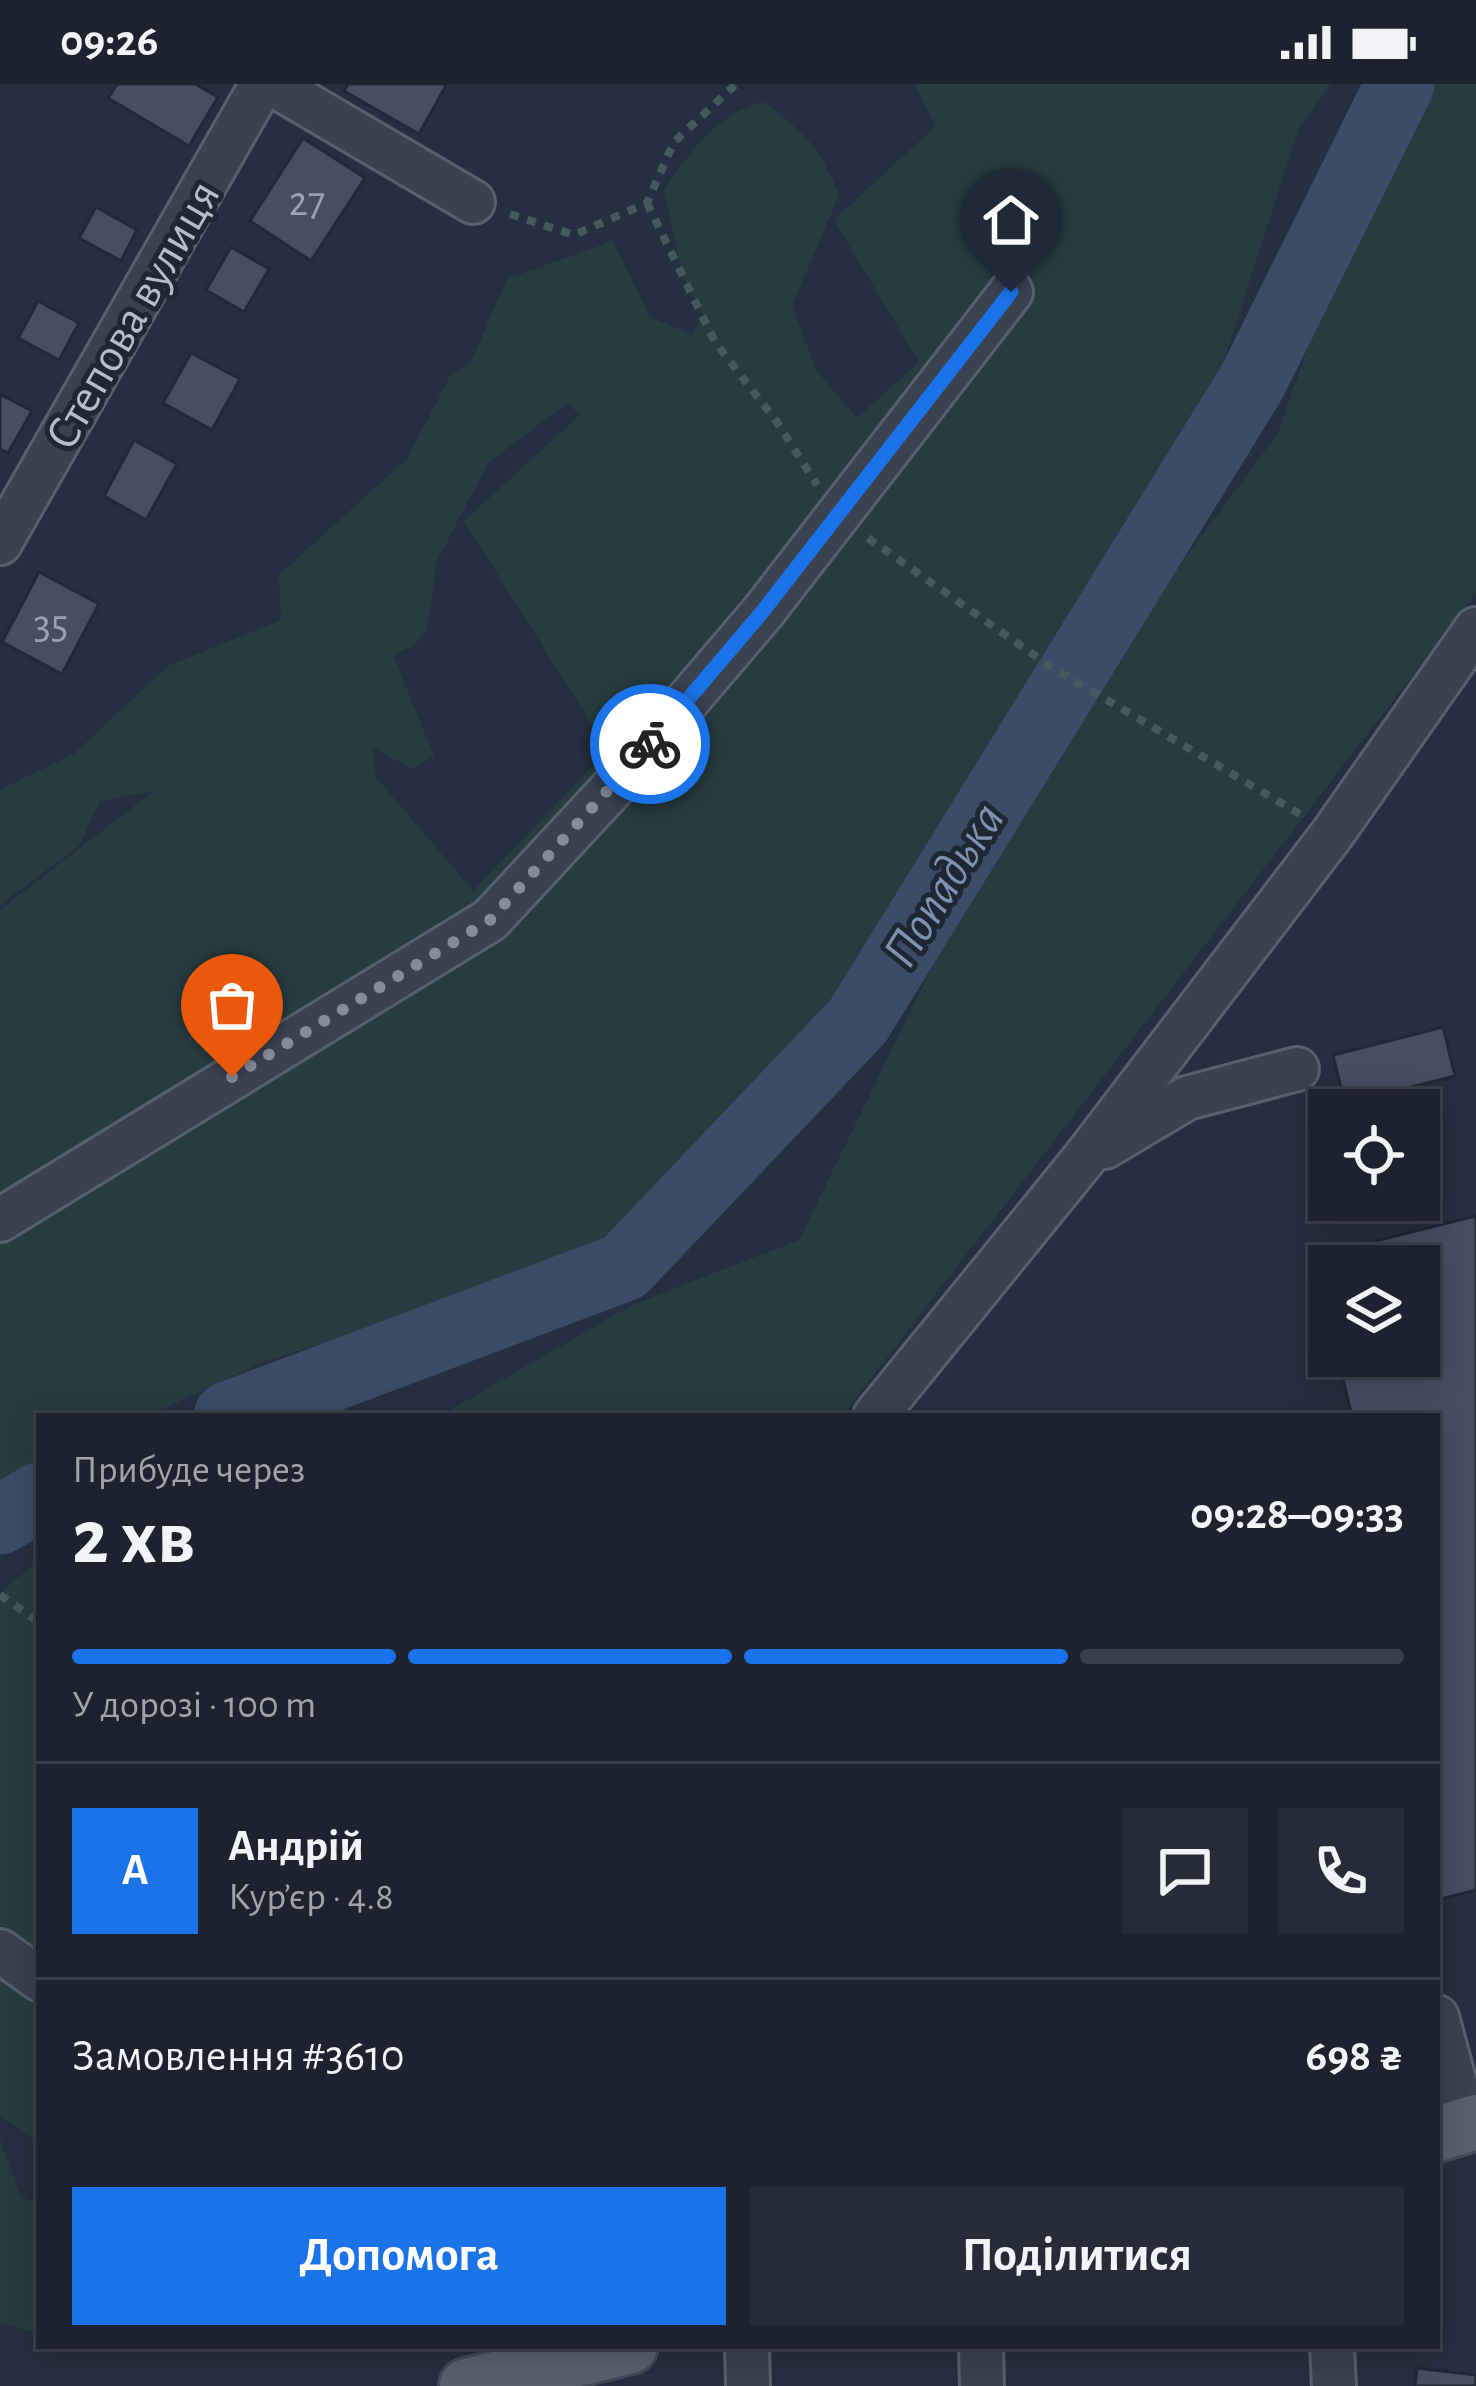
<!DOCTYPE html>
<html lang="uk">
<meta charset="utf-8">
<style>
:root{--surface:#1c232f;--page:#252b37;--text:#f1f3f6;--muted:#a0a4aa;--line:#3a404b;--accent:#1a73e8}
body{margin:0;font-family:"Alegreya Sans",sans-serif;background:var(--page);color:var(--text);height:100vh;display:flex;flex-direction:column;font-size:45px;white-space:nowrap}
*{box-sizing:border-box;margin:0}
p{font-size:39px;color:var(--muted)}
.icon{flex:none;width:66px;height:66px;fill:none;stroke:currentColor;stroke-width:2;stroke-linecap:round;stroke-linejoin:round}
.map{position:relative;flex:1;overflow:hidden}
.drawer{position:absolute;left:36px;top:1329px;width:1404px;height:936px;display:flex;flex-direction:column;background:var(--surface);border-radius:0px;box-shadow:0 6px 30px #0003,0 0 0 3px var(--line)}
.drawer>*{flex:none}
.tools{position:absolute;left:1308px;top:1005px;display:grid;gap:24px}
.tools a{display:grid;place-items:center;width:132px;height:132px;border-radius:0px;background:var(--surface);box-shadow:0 6px 30px #0003,0 0 0 3px var(--line);font-size:60px}
.pin{position:absolute;display:grid;place-items:center;width:102px;height:102px;color:#fff;margin:-123px -51px;border-radius:50% 50% 50% 0;rotate:-45deg;box-shadow:0 0 12px #0007}
.pin .icon{rotate:45deg}
.courier{position:absolute;display:grid;place-items:center;width:120px;height:120px;margin:-60px;border:9px solid #1a73e8;border-radius:50%;background:#fff;color:#222;box-shadow:0 3px 15px #0007}
.summary em{font-style:normal;font-weight:700}
.summary div{display:flex;flex-direction:column-reverse}
.summary{display:flex;align-items:center;justify-content:space-between;height:204px;padding:0 36px}
h1{font-size:78px;font-weight:700;line-height:90px}
.bar{display:grid;grid-template-columns:repeat(4,1fr);gap:18px 12px;align-content:center;height:144px;padding:0 36px}
.bar i{height:15px;border-radius:9px;background:var(--line)}
.bar .current{background:var(--accent)}
.bar p{grid-column:span 4}
.line{display:flex;align-items:center;gap:30px;padding:0 36px;border-top:3px solid var(--line)}
.line div{flex:1}
.round{display:grid;place-items:center;flex:none;width:126px;height:126px;border-radius:0px;background:var(--page)}
.cta{display:flex;gap:24px;margin-top:auto;padding:24px 36px}
.cta a{flex:1;height:138px;border-radius:0px;background:var(--accent);color:#fff;font-size:48px;font-weight:700;line-height:138px;text-align:center}
.cta a+a{background:var(--page);color:var(--text)}
.status{display:flex;justify-content:space-between;align-items:center;height:84px;padding:0 60px;background:var(--surface);direction:ltr}
.status svg{height:33px;fill:currentColor}
.map>svg:first-child{display:block}
.green{fill:#283c40;fill-rule:evenodd}
.lines{fill:none;stroke-linecap:round;stroke-linejoin:round}
.river{stroke:#3c4b68;stroke-width:69}
.building{fill:#454f61;stroke:#212836;stroke-width:3}
.minor-casing{stroke:#585f6d;stroke-width:48}
.major-casing{stroke:#434a58;stroke-width:60}
.path{stroke:#46595d;stroke-width:8;stroke-dasharray:9 9;stroke-linecap:butt}
.minor{stroke:#3a414f;stroke-width:42}
.major{stroke:#58606f;stroke-width:54}
.done{stroke:#848b99;stroke-width:12;stroke-dasharray:0 21.6}
.route{stroke:#1a73e8;stroke-width:15}
.labels{text-anchor:middle;stroke-width:10;stroke-linejoin:round;paint-order:stroke}
.number-label{font-size:42px;fill:#9aa1b0}
.street-label{font-size:48px;fill:#b6bcca;stroke:#1f2634}
.water-label{font-size:51px;font-style:italic;fill:#7e91b1;stroke:#1f2634}
</style>
<div class="status"><b>09:26</b><svg viewBox="0 0 49 12"><path d="M0 12V9h3v3zM5 12V6h3v6zM10 12V3h3v9zM15 12V0h3v12zM26 1h20v11H26zM47 4h2v5h-2z"/></svg></div>
<div class="map">
<svg width="1476" height="2302" viewBox="0 0 1476 2302">
<rect width="100%" height="100%" fill="#262f3f"/>
<path class="green" d="M 915,0 L 1331,0 L 1299,43 L 1221,286 L 1072,558 L 836,924 L 602,1173 L 268,1276 L 148,1332 L 39,1332 L 39,1383 L 0,1401 L 0,826 L 154,707 L 100,717 L 79,762 L 0,821 L 0,706 L 75,669 L 168,582 L 281,536 L 279,491 L 407,375 L 450,292 L 470,280 L 507,195 L 613,157 L 650,233 L 692,250 L 703,231 L 682,190 L 664,105 C 692,67 715,30 763,18 C 803,47 821,64 839,111 L 792,222 L 816,286 L 857,334 L 919,278 L 834,136 L 936,42 ZM 567,319 L 580,331 L 464,437 L 608,666 L 473,807 L 375,692 L 373,663 L 412,685 L 434,672 L 393,571 L 413,562 L 427,545 L 437,477 L 488,379 Z
M 1417,0 L 1476,0 L 1476,509 L 842,1332 L 440,1332 L 632,1221 L 799,1156 L 962,822 L 1050,657 L 1278,349 L 1370,89 Z
M 39,1476 L 39,2059 L 0,2031 L 0,1509 Z
M 0,2056 L 21,2114 L 39,2118 L 39,2250 L 0,2238 Z"/>
<g class="lines">
<path class="river" d="M 228,1332 L 624,1183 L 858,937 L 1252,298 L 1400,0
M 0,1436 L 39,1413"/>
</g>
<path class="building" d="M 117,0 L 195,0 L 218,13 L 189,62 L 108,14 Z
M 348,0 L 447,0 L 419,50 L 344,7 Z
M 303,54 L 365,94 L 311,177 L 250,137 Z
M 96,123 L 137,146 L 121,177 L 79,154 Z
M 231,163 L 269,185 L 244,228 L 206,206 Z
M 38,217 L 79,239 L 59,276 L 18,254 Z
M 191,269 L 240,295 L 212,346 L 163,319 Z
M 0,310 L 32,327 L 8,369 L 0,365 Z
M 134,356 L 177,380 L 146,436 L 104,412 Z
M 39,488 L 99,520 L 62,590 L 2,558 Z
M 1443,943 L 1455,992 L 1345,1020 L 1333,971 Z
M 1476,1132 L 1476,1806 L 1437,1816 L 1437,1332 L 1352,1332 L 1337,1272 L 1419,1272 L 1419,1182 L 1329,1182 L 1329,1241 L 1312,1173 Z
M 1417,2284 L 1476,2291 L 1476,2302 L 1415,2302 Z"/>
<g class="lines">
<g class="minor-casing">
<path id="minor" d="M 272,0 L 473,118
M 0,459 L 262,0
M 1105,1063 L 1187,1014 L 1297,985
M 0,1136 L 490,836 L 618,698 L 763,528 L 1011,208
M 875,1332 L 1083,1076 L 1333,749 L 1476,545
M 0,1867 L 39,1895
M 1437,1933 L 1466,2041
M 747,2262 L 748,2302
M 981,2262 L 982,2302
M 1332,2262 L 1334,2302"/>
</g>
<g class="major-casing">
<path id="major" d="M 1437,2050 L 1476,2038
M 467,2302 L 630,2262"/>
</g>
<path class="path" d="M 647,119 L 715,258 L 777,338 L 817,401
M 510,130 L 574,151 L 647,119 L 674,58 L 736,0
M 868,454 L 1051,583 L 1300,730
M 0,1511 L 39,1538"/>
<use href="#minor" class="minor"/>
<use href="#major" class="major"/>
</g>
<g class="lines">
<path class="done" d="M 232,993 L 490,836 L 650,660"/>
<path class="route" d="M 650,660 L 763,527 L 1011,208"/>
</g>
<g class="labels">
<g class="number-label">
<text x="307" y="131">27</text>
<text x="51" y="554">35</text>
</g>
<g class="street-label">
<text transform="translate(131 230) rotate(-60)" y="17">Степова вулиця</text>
</g>
<g class="water-label">
<text transform="translate(942 800) rotate(-58)" y="18">Попадька</text>
</g>
</g>
</svg>
<div class="tools">
<a><svg class="icon" aria-label="locate" viewBox="0 0 24 24"><circle cx="12" cy="12" r="6"/><path d="M12 2v4M12 18v4M2 12h4M18 12h4"/></svg></a>
<a><svg class="icon" aria-label="layers" viewBox="0 0 24 24"><path d="M12 4l9 5-9 5-9-5zM3 14l9 5 9-5"/></svg></a>
</div>
<div class="pin" style="left:232px;top:993px;background:#ea580c"><svg class="icon" aria-label="bag" viewBox="0 0 24 24"><path d="M5 8h14l-1 12H6zM9 8a3 3 0 0 1 6 0"/></svg></div>
<div class="pin" style="left:1011px;top:208px;background:#1f2937"><svg class="icon" aria-label="home" viewBox="0 0 24 24"><path d="M3 11l9-7 9 7M6 9v11h12V9"/></svg></div>
<div class="courier" style="left:650px;top:660px"><svg class="icon" aria-label="bike" viewBox="0 0 24 24"><circle cx="6" cy="16" r="4"/><circle cx="18" cy="16" r="4"/><path d="M6 16l4-8h5l3 8M10 8l3 8H6M13 5h3"/></svg></div>
<section class="drawer">
<div class="summary"><div><h1>2 хв</h1><p>Прибуде через</p></div><em>09:28–09:33</em></div>
<div class="bar"><i class="current"></i><i class="current"></i><i class="current"></i><i></i><p>У дорозі · 100 m</p></div>
<div class="line" style="height:216px"><b class="round" style="background:var(--accent);color:#fff">А</b><div><b>Андрій</b><p>Кур’єр · 4.8</p></div><a class="round"><svg class="icon" aria-label="chat" viewBox="0 0 24 24"><path d="M4 5h16v11H9l-5 4z"/></svg></a><a class="round"><svg class="icon" aria-label="phone" viewBox="0 0 24 24"><path d="M5 4h4l2 5-3 2q2 4 5 5l2-3 5 2v4C11 20 4 13 5 4z"/></svg></a></div>
<div class="line" style="height:156px"><div>Замовлення #3610</div><b>698 ₴</b></div>
<div class="cta"><a>Допомога</a><a>Поділитися</a></div>
</section>
</div>
